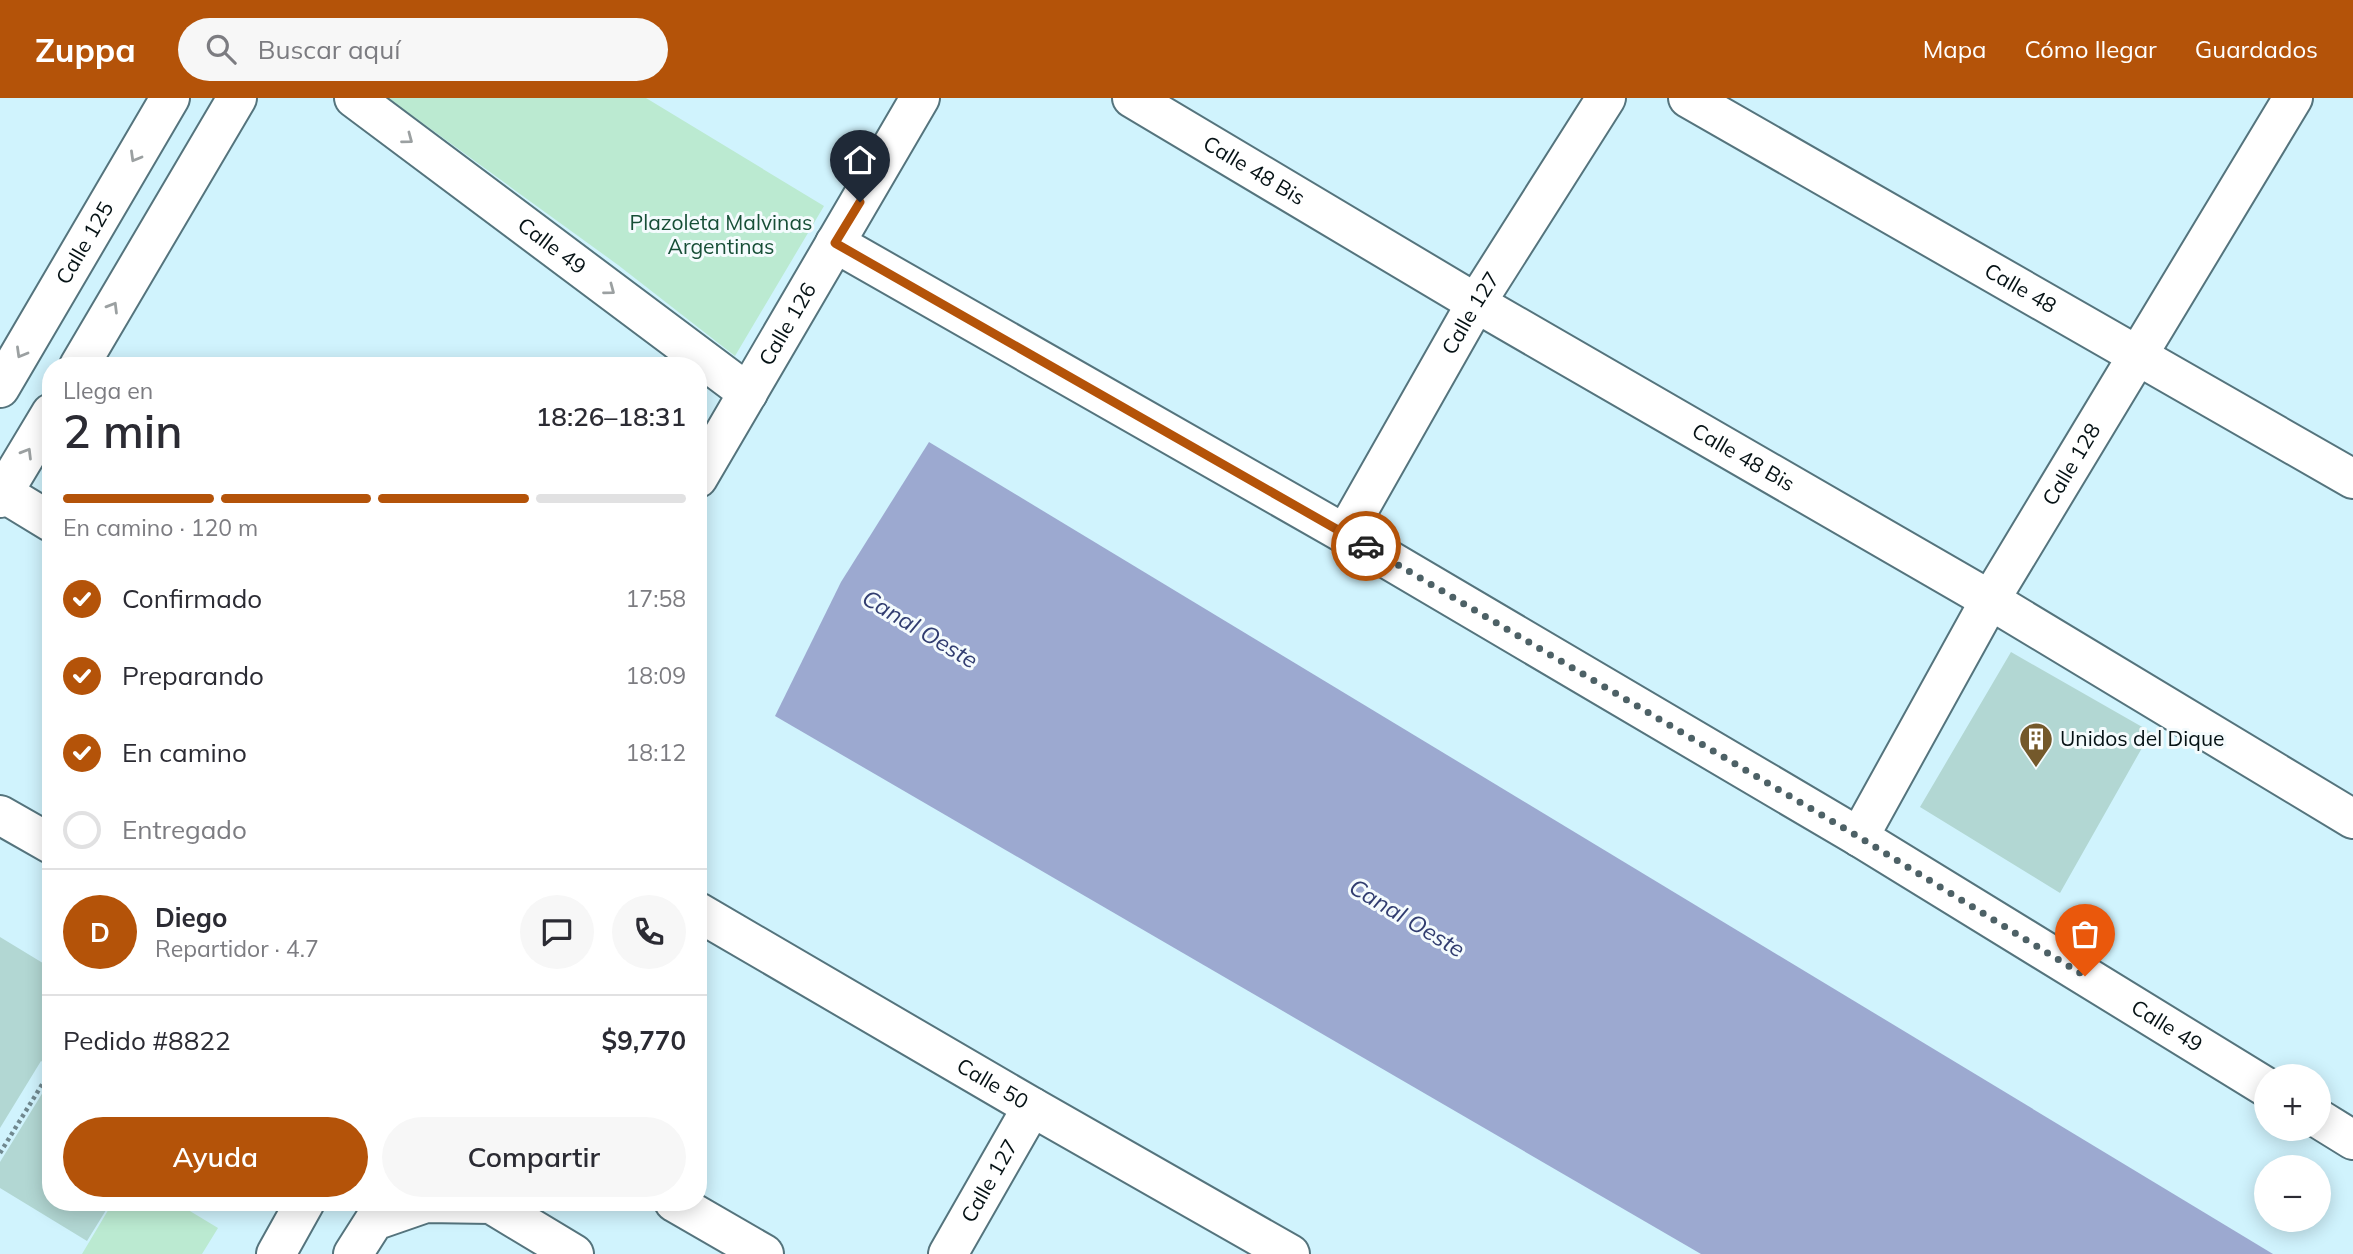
<!DOCTYPE html>
<html lang="es">
<meta charset="utf-8">
<style>
:root{--surface:#fff;--page:#f7f7f7;--text:#2b2b33;--muted:#7c7c81;--line:#e1e1e2;--accent:#b45309}
body{margin:0;font-family:Mulish,sans-serif;background:var(--page);color:var(--text);height:100vh;display:flex;flex-direction:column;font-size:26px;white-space:nowrap}
*{box-sizing:border-box;margin:0}
p{font-size:23px;color:var(--muted)}
.icon{flex:none;width:38px;height:38px;fill:none;stroke:currentColor;stroke-width:2;stroke-linecap:round;stroke-linejoin:round}
.map{position:relative;flex:1;overflow:hidden}
.panel{position:absolute;left:42px;top:259px;width:665px;height:854px;display:flex;flex-direction:column;background:var(--surface);border-radius:28px;box-shadow:0 4px 18px #0003}
.panel>*{flex:none}
.tools{position:absolute;left:2254px;top:966px;display:grid;gap:14px}
.tools a{display:grid;place-items:center;width:77px;height:77px;border-radius:50%;background:var(--surface);box-shadow:0 4px 18px #0003;font-size:35px}
.pin{position:absolute;display:grid;place-items:center;width:60px;height:60px;color:#fff;margin:-72px -30px;border-radius:50% 50% 50% 0;rotate:-45deg;box-shadow:0 0 7px #0007}
.pin .icon{rotate:45deg}
.courier{position:absolute;display:grid;place-items:center;width:70px;height:70px;margin:-35px;border:5px solid #b45309;border-radius:50%;background:#fff;color:#222;box-shadow:0 2px 9px #0007}
.overview em{font-style:normal;font-weight:600}
.overview div{display:flex;flex-direction:column-reverse}
.overview{display:flex;align-items:center;justify-content:space-between;height:119px;padding:0 21px}
h1{font-size:46px;font-weight:600;line-height:52px}
.bar{display:grid;grid-template-columns:repeat(4,1fr);gap:10px 7px;align-content:center;height:84px;padding:0 21px}
.bar i{height:9px;border-radius:5px;background:var(--line)}
.bar .current{background:var(--accent)}
.bar p{grid-column:span 4}
.line{display:flex;align-items:center;gap:18px;padding:0 21px;border-top:2px solid var(--line)}
.line div{flex:1}
.round{display:grid;place-items:center;flex:none;width:74px;height:74px;border-radius:37px;background:var(--page)}
ol{padding:0 21px;list-style:none}
li{display:flex;align-items:center;gap:21px;height:77px}
li p{margin-inline-start:auto}
li .icon{padding:7px;border-radius:50%;background:var(--accent);color:#fff;stroke-width:4}
li:last-child{color:var(--muted)}
li i{width:38px;height:38px;border:4px solid var(--line);border-radius:50%}
.primary-button{display:flex;gap:14px;margin-top:auto;padding:14px 21px}
.primary-button a{flex:1;height:80px;border-radius:42px;background:var(--accent);color:#fff;font-size:28px;font-weight:600;line-height:80px;text-align:center}
.primary-button a+a{background:var(--page);color:var(--text)}
header{display:flex;align-items:center;gap:42px;box-sizing:border-box;height:98px;padding:0 35px;background:var(--accent);color:#fff}
header strong{font-size:33px}
nav{display:flex;gap:38px;margin-inline-start:auto;font-size:24px}
.search{width:490px;height:63px;background:var(--page);display:flex;align-items:center;gap:18px;box-sizing:border-box;padding:0 24px;border-radius:38px;color:var(--muted);font-size:26px}
.map>svg:first-child{display:block}
.green{fill:#bbead1}
.water{fill:#9ca9d0}
.building{fill:#b2d7d3}
.lines{fill:none;stroke-linecap:round;stroke-linejoin:round}
.minor-casing{stroke:#55747d;stroke-width:42}
.path{stroke:#70888f;stroke-width:4.5;stroke-dasharray:3.5 3.5;stroke-linecap:butt}
.minor{stroke:#fff;stroke-width:38}
.oneway{stroke:#9ba0a1}
.done{stroke:#4d6166;stroke-width:7;stroke-dasharray:0 12.6}
.route{stroke:#b45309;stroke-width:9}
.labels{text-anchor:middle;stroke-width:6;stroke-linejoin:round;paint-order:stroke}
.street-label{font-size:21px;fill:#061215;stroke:#f4fbfd}
.park-label{font-size:21px;fill:#174f37;stroke:#f4fbfd}
.poi-label{font-size:21px;fill:#061215;stroke:#f4fbfd;text-anchor:start}
.water-label{font-size:23px;font-style:italic;fill:#313d70;stroke:#f4fbfd}
</style>
<header>
<strong>Zuppa</strong>
<div class="search"><svg class="icon" aria-label="search" viewBox="0 0 24 24"><circle cx="10" cy="10" r="6"/><path d="M15 15l6 6"/></svg>Buscar aquí</div>
<nav><a>Mapa</a><a>Cómo llegar</a><a>Guardados</a></nav>
</header>
<div class="map">
<svg width="2353" height="1156" viewBox="0 0 2353 1156">
<rect width="100%" height="100%" fill="#d0f3fd"/>
<path class="green" d="M 388,0 L 646,0 L 824,108 L 735,258 L 618,167 Z
M 113,1104 L 175,1104 L 218,1130 L 202,1156 L 82,1156 Z"/>
<path class="water" d="M 929,344 L 2273,1156 L 1701,1156 L 775,618 L 841,484 Z"/>
<path class="building" d="M 2011,554 L 2151,634 L 2060,795 L 1920,709 Z
M 0,839 L 51,870 L 51,969 L 41,963 L 0,1030 Z
M 51,981 L 51,1104 L 111,1104 L 87,1143 L 0,1090 L 0,1064 Z"/>
<g class="lines">
<g class="minor-casing">
<g id="minor">
<path id="s1" d="M 354,0 L 748,295"/>
<path id="s2" d="M 1132,0 L 1476,205 L 1990,502 L 2353,721"/>
<path id="s3" d="M 1688,0 L 2353,381"/>
<path id="s4" d="M 835,145 L 1345,436 L 1859,739 L 2266,989"/>
<path d="M 79,268 L 237,0"/>
<path id="s5" d="M 0,290 L 170,0"/>
<path id="s6" d="M 698,380 L 920,0"/>
<path d="M 0,393 L 51,424"/>
<path d="M 0,400 L 51,315"/>
<path id="s7" d="M 1345,436 L 1476,205 L 1606,0"/>
<path d="M 0,717 L 51,746"/>
<path id="s8" d="M 1859,739 L 1990,502 L 2293,0"/>
<path id="s9" d="M 698,814 L 1032,1009 L 1290,1156"/>
<path d="M 2319,1021 L 2353,1042"/>
<path d="M 674,1104 L 764,1156"/>
<path d="M 276,1156 L 305,1104"/>
<path d="M 353,1156 L 374,1123 L 426,1105 L 491,1106 L 574,1156"/>
<path id="s10" d="M 948,1156 L 1032,1009"/>
</g>
</g>
<path class="path" d="M 0,1055 L 51,972"/>
<use href="#minor" class="minor"/>
</g>
<defs><path id="oneway-chevron" d="M-2-3.5L2.5 0L-2 3.5" fill="none" stroke-width="1.6" stroke-linecap="round" stroke-linejoin="round" transform="scale(1.75)"/></defs>
<g class="oneway">
<use href="#oneway-chevron" transform="translate(408 41) rotate(37)"/>
<use href="#oneway-chevron" transform="translate(135 59) rotate(120)"/>
<use href="#oneway-chevron" transform="translate(610 192) rotate(37)"/>
<use href="#oneway-chevron" transform="translate(113 209) rotate(-59)"/>
<use href="#oneway-chevron" transform="translate(21 255) rotate(120)"/>
<use href="#oneway-chevron" transform="translate(27 355) rotate(-59)"/>
</g>
<g class="lines">
<path class="done" d="M 1366,448 L 1859,739 L 2085,878"/>
<path class="route" d="M 860,104 L 835,145 L 1366,448"/>
</g>
<defs>
<g id="building-pin" transform="scale(1.75)"><path d="M0 17L-7.5 6A9.5 9.5 0 1 1 7.5 6Z" fill="#74592b" stroke="#f4fbfd"/><path d="M-4-6H4V6H1V3H-1V6H-4ZM-2.5-4.3h1.7v1.8h-1.7ZM.8-4.3h1.7v1.8H.8ZM-2.5-1h1.7V.8h-1.7ZM.8-1h1.7V.8H.8Z" fill="#fff"/></g>
</defs>
<g fill-rule="evenodd">
<use href="#building-pin" x="2036" y="641"/>
</g>
<g class="labels">
<g class="street-label">
<text dy="7" stroke="none"><textPath href="#s2" startOffset="142">Calle 48 Bis</textPath></text>
<text dy="7" stroke="none"><textPath href="#s5" startOffset="168">Calle 125</textPath></text>
<text dy="7" stroke="none"><textPath href="#s1" startOffset="247">Calle 49</textPath></text>
<text dy="7" stroke="none"><textPath href="#s3" startOffset="383">Calle 48</textPath></text>
<text dy="7" stroke="none"><textPath href="#s7" startOffset="254">Calle 127</textPath></text>
<text dy="7" stroke="none"><textPath href="#s6" startOffset="178">Calle 126</textPath></text>
<text dy="7" stroke="none"><textPath href="#s2" startOffset="709">Calle 48 Bis</textPath></text>
<text dy="7" stroke="none"><textPath href="#s8" startOffset="429">Calle 128</textPath></text>
<text dy="7" stroke="none"><textPath href="#s4" startOffset="1545">Calle 49</textPath></text>
<text dy="7" stroke="none"><textPath href="#s9" startOffset="341">Calle 50</textPath></text>
<text dy="7" stroke="none"><textPath href="#s10" startOffset="84">Calle 127</textPath></text>
</g>
<g class="park-label">
<text x="721" y="132">Plazoleta Malvinas<tspan x="721" dy="24">Argentinas</tspan></text>
</g>
<g class="poi-label">
<text x="2060" y="648">Unidos del Dique</text>
</g>
<g class="water-label">
<text transform="translate(920 531) rotate(31)" y="8">Canal Oeste</text>
<text transform="translate(1407 820) rotate(31)" y="8">Canal Oeste</text>
</g>
</g>
</svg>
<div class="tools">
<a>+</a>
<a>−</a>
</div>
<div class="pin" style="left:2085px;top:878px;background:#ea580c"><svg class="icon" aria-label="bag" viewBox="0 0 24 24"><path d="M5 8h14l-1 12H6zM9 8a3 3 0 0 1 6 0"/></svg></div>
<div class="pin" style="left:860px;top:104px;background:#1f2937"><svg class="icon" aria-label="home" viewBox="0 0 24 24"><path d="M3 11l9-7 9 7M6 9v11h12V9"/></svg></div>
<div class="courier" style="left:1366px;top:448px"><svg class="icon" aria-label="car" viewBox="0 0 24 24"><path d="M5 17H2v-5l4-1 3-4h7l3 4 3 1v5h-3M9 17h6M6 11h13"/><circle cx="7" cy="17" r="2"/><circle cx="17" cy="17" r="2"/></svg></div>
<section class="panel">
<div class="overview"><div><h1>2 min</h1><p>Llega en</p></div><em>18:26–18:31</em></div>
<div class="bar"><i class="current"></i><i class="current"></i><i class="current"></i><i></i><p>En camino · 120 m</p></div>
<ol>
<li><svg class="icon" aria-label="check" viewBox="0 0 24 24"><path d="M5 12l5 5 9-10"/></svg>Confirmado<p>17:58</p></li>
<li><svg class="icon" aria-label="check" viewBox="0 0 24 24"><path d="M5 12l5 5 9-10"/></svg>Preparando<p>18:09</p></li>
<li><svg class="icon" aria-label="check" viewBox="0 0 24 24"><path d="M5 12l5 5 9-10"/></svg>En camino<p>18:12</p></li>
<li><i></i>Entregado</li>
</ol>
<div class="line" style="height:126px"><b class="round" style="background:var(--accent);color:#fff">D</b><div><b>Diego</b><p>Repartidor · 4.7</p></div><a class="round"><svg class="icon" aria-label="chat" viewBox="0 0 24 24"><path d="M4 5h16v11H9l-5 4z"/></svg></a><a class="round"><svg class="icon" aria-label="phone" viewBox="0 0 24 24"><path d="M5 4h4l2 5-3 2q2 4 5 5l2-3 5 2v4C11 20 4 13 5 4z"/></svg></a></div>
<div class="line" style="height:91px"><div>Pedido #8822</div><b>$9,770</b></div>
<div class="primary-button"><a>Ayuda</a><a>Compartir</a></div>
</section>
</div>
